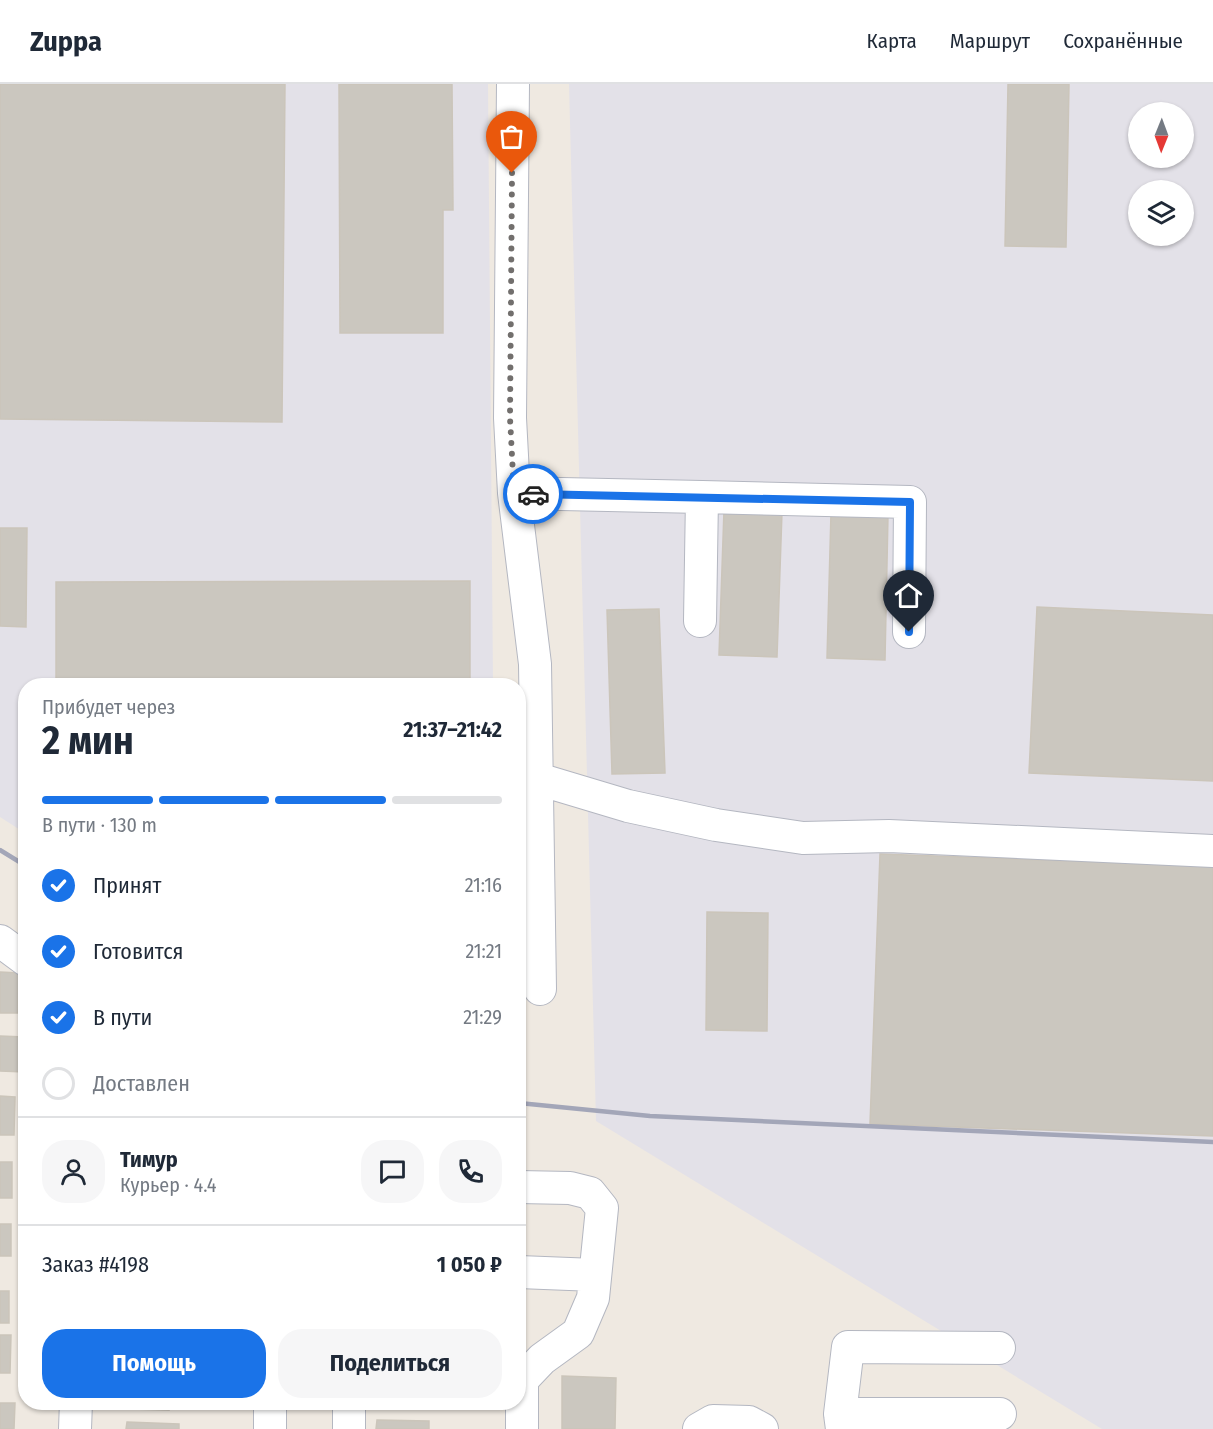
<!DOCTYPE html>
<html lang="ru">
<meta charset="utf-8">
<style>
:root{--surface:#fff;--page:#f6f6f7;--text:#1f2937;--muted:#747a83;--line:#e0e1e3;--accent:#1a73e8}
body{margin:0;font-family:"Fira Sans Condensed",sans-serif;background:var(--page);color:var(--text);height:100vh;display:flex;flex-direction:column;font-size:22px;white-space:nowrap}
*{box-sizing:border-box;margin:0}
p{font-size:20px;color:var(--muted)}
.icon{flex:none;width:33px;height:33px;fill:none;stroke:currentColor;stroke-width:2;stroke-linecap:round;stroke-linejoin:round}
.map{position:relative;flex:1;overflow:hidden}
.details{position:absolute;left:18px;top:594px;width:508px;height:732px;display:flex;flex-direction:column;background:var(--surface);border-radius:24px;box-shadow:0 2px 4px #0004}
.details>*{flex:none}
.needle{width:39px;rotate:181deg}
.buttons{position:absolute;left:1128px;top:18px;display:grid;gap:12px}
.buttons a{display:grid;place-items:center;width:66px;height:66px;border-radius:50%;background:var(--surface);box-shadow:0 2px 4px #0004;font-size:30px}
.pin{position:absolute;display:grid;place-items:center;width:51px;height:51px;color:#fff;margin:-62px -26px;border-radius:50% 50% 50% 0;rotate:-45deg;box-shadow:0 0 6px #0007}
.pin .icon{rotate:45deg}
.courier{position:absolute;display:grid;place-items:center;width:60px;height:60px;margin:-30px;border:4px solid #1a73e8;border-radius:50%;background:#fff;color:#222;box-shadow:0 2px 8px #0007}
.summary em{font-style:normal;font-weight:700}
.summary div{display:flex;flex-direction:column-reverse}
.summary{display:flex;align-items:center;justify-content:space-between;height:102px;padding:0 24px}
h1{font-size:39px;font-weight:700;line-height:45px}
.bar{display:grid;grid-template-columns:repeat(4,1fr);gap:9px 6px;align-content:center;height:72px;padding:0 24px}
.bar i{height:8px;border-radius:4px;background:var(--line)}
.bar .selected{background:var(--accent)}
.bar p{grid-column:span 4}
.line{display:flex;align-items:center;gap:15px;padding:0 24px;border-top:2px solid var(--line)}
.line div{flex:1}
.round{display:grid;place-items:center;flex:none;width:63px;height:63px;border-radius:24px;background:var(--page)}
ol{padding:0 24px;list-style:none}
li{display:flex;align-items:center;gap:18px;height:66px}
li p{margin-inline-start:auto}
li .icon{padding:6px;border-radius:50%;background:var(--accent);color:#fff;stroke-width:4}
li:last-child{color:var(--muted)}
li i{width:33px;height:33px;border:3px solid var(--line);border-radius:50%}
.primary-button{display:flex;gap:12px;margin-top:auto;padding:12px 24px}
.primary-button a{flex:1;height:69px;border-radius:24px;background:var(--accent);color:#fff;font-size:24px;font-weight:700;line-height:69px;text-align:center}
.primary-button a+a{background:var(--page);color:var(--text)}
header{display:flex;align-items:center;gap:36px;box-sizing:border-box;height:84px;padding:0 30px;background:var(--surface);border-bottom:2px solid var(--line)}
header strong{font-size:28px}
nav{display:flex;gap:33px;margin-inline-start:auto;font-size:21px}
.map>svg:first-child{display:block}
.industrial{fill:#e3e1e8;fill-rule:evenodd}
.building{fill:#cbc7bf;stroke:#cbc5ba;stroke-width:1.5}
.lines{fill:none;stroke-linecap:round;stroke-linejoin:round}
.minor-casing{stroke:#b4b7c1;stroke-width:34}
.minor{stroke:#fff;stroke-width:32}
.rail{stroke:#a3a6b8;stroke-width:4.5}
.done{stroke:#726f6d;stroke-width:6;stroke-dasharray:0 10.8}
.route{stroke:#1a73e8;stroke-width:8}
</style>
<header>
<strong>Zuppa</strong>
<nav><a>Карта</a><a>Маршрут</a><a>Сохранённые</a></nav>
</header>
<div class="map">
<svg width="1213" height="1345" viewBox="0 0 1213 1345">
<rect width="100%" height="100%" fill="#efe9e1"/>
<path class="industrial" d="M 0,0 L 488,0 L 493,601 L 26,602 L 25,749 L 0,733 Z
M 569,0 L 1213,0 L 1213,1345 L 1102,1345 L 596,1037 ZM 1138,28 L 1184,28 L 1184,74 L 1138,74 ZM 1138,106 L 1184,106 L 1184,152 L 1138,152 Z"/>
<path class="building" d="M 0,0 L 285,0 L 282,338 L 0,335 Z
M 339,0 L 452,0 L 453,126 L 443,126 L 443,249 L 340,249 Z
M 1008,0 L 1069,0 L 1066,163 L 1005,162 Z
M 724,426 L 782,428 L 777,573 L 719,571 Z
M 831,429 L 888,431 L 885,576 L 827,574 Z
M 0,444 L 27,444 L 26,543 L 0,542 Z
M 470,497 L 470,602 L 56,602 L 56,498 Z
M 1037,523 L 1213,531 L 1213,697 L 1029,689 Z
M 659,525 L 665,689 L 612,690 L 607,526 Z
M 880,770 L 1213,782 L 1213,1052 L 870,1040 Z
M 707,828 L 768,829 L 767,947 L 706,946 Z
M 0,888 L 19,889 L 18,929 L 0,929 Z
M 0,952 L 24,953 L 24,988 L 0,987 Z
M 0,1012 L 15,1013 L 14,1051 L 0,1051 Z
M 0,1078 L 12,1078 L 12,1114 L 0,1114 Z
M 0,1140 L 11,1140 L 11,1172 L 0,1172 Z
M 0,1207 L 9,1207 L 9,1239 L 0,1239 Z
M 0,1251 L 11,1251 L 10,1289 L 0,1289 Z
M 562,1292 L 616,1294 L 615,1345 L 562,1345 Z
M 130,1318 L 169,1318 L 169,1326 L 130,1325 Z
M 0,1319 L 15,1319 L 14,1345 L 0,1345 Z
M 377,1336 L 429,1337 L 429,1345 L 376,1345 Z
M 127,1338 L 179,1340 L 179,1345 L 126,1345 Z"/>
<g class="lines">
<g class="minor-casing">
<path id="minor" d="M 513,0 L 510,334 L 514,409 L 535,580 L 540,905
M 514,409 L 702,413 L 700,537
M 702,413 L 910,418 L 909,548
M 538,695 L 628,722 L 716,741 L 803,754 L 889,752 L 1213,767
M 0,857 L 26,876
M 519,1103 L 570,1104 L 590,1109 L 602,1124 L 593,1214 L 578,1249 L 542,1275 L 522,1296
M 519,1188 L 595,1191
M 519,1296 L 522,1296 L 522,1345
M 270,1318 L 270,1345
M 840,1330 L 1000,1330
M 75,1345 L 76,1318
M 349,1345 L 349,1318
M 699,1345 L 713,1337 L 749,1338 L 762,1345
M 842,1345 L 840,1330 L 848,1263 L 999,1264"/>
</g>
<use href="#minor" class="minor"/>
<path class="rail" d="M 0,766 L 26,782
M 519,1019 L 650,1032 L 1213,1058"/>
</g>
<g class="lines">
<path class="done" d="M 512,89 L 510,334 L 514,410 L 533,410"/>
<path class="route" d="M 533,410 L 910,418 L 909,548"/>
</g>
</svg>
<div class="buttons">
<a><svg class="needle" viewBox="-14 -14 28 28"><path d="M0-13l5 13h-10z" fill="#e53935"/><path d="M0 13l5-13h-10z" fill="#747a83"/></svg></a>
<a><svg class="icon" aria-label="layers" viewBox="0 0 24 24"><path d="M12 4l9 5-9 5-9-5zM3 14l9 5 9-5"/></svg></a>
</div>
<div class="pin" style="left:512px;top:89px;background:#ea580c"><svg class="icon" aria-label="bag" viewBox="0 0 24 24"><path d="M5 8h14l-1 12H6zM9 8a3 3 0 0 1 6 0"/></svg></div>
<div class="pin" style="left:909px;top:548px;background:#1f2937"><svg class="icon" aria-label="home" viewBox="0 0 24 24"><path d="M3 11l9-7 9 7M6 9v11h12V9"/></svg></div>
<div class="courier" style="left:533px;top:410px"><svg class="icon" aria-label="car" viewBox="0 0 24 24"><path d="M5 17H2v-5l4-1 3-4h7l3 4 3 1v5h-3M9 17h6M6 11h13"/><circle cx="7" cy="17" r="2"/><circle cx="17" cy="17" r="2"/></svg></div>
<section class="details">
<div class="summary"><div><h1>2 мин</h1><p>Прибудет через</p></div><em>21:37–21:42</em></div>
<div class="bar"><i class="selected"></i><i class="selected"></i><i class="selected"></i><i></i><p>В пути · 130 m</p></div>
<ol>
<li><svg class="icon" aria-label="check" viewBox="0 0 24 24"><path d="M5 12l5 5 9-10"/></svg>Принят<p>21:16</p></li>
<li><svg class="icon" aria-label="check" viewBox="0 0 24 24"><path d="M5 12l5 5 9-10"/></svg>Готовится<p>21:21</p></li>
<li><svg class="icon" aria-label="check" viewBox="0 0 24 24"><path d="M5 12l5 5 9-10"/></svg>В пути<p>21:29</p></li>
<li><i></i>Доставлен</li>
</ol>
<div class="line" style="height:108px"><a class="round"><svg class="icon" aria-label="person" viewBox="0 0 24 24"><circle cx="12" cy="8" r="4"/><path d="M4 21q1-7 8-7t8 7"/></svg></a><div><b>Тимур</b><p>Курьер · 4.4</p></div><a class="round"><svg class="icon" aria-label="chat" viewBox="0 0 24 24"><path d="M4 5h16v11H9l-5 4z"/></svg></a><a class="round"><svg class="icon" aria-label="phone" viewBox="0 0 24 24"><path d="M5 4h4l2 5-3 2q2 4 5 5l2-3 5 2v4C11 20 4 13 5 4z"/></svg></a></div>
<div class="line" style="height:78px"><div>Заказ #4198</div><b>1 050 ₽</b></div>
<div class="primary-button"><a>Помощь</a><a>Поделиться</a></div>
</section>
</div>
